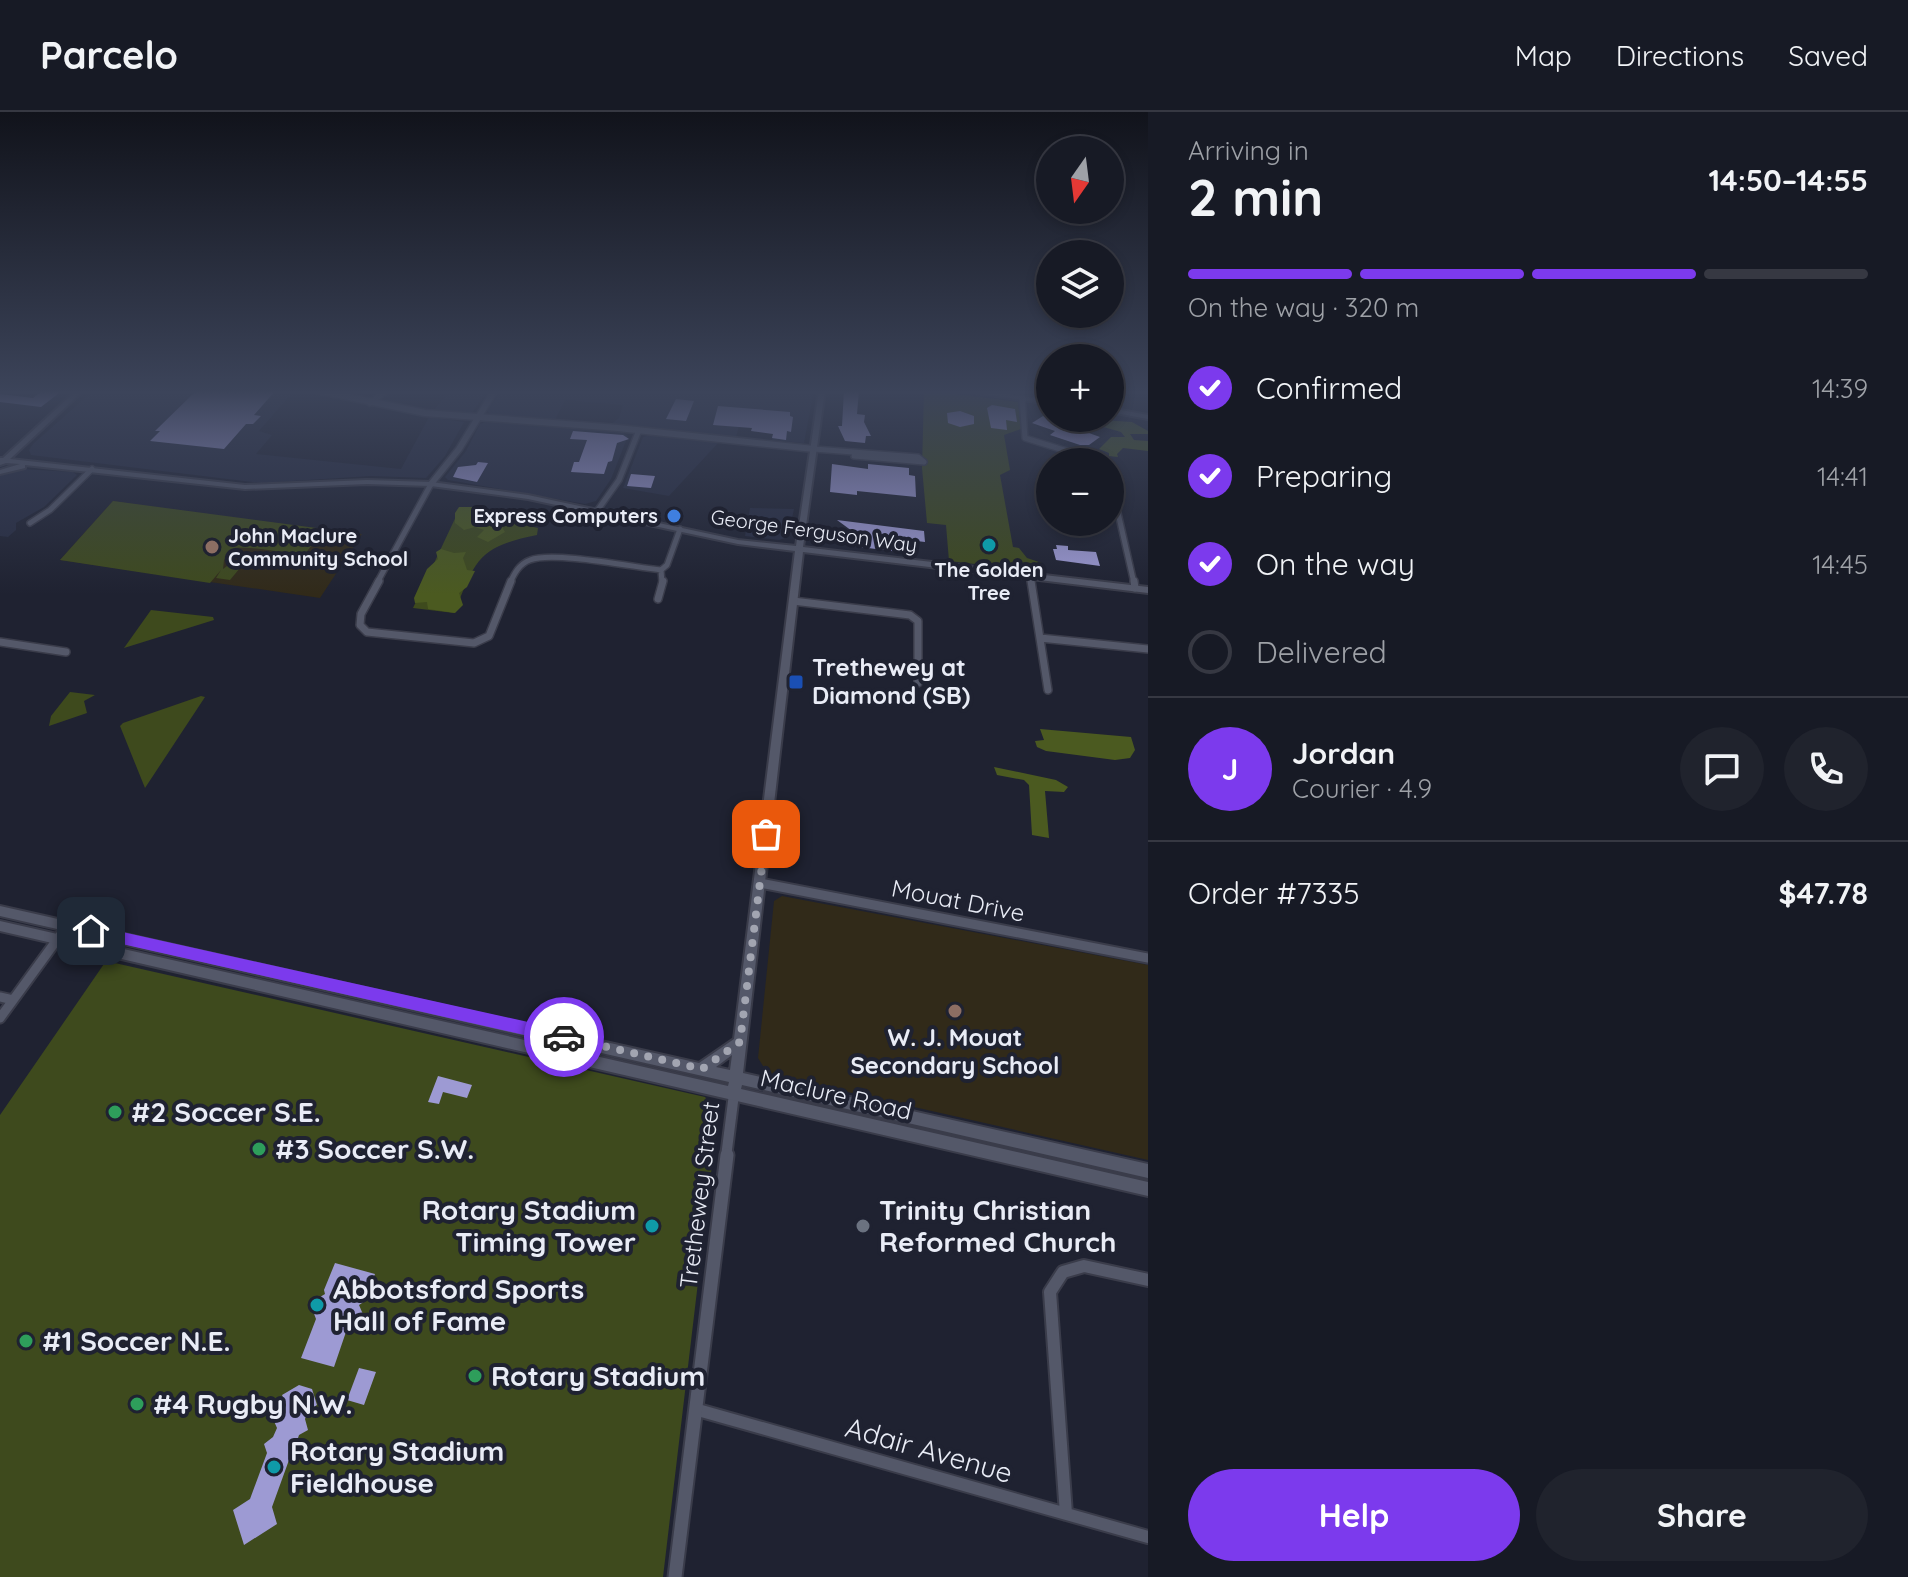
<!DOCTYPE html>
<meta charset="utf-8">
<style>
:root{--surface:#171a25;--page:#20232d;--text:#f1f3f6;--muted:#9ea1a7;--line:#363842;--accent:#7c3aed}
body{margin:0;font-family:Quicksand,sans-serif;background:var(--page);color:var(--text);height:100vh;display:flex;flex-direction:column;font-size:30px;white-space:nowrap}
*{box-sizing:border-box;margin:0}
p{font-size:26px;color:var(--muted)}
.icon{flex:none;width:44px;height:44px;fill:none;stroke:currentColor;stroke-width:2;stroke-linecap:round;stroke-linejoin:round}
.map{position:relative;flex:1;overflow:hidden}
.drawer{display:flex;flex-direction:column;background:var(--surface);width:760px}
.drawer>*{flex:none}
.needle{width:52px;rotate:194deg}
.buttons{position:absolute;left:1036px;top:24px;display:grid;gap:16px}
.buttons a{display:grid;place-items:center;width:88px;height:88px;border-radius:50%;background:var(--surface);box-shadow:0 4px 12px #0003,0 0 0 2px var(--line);font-size:40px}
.pin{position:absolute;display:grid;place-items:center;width:68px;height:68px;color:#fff;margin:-34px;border-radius:16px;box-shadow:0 4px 12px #0006}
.courier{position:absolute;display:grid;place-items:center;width:80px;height:80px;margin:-40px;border:6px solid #7c3aed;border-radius:50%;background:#fff;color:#222;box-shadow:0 2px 10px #0007}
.headline em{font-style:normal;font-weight:800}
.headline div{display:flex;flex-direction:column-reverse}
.headline{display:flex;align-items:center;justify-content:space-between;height:136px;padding:0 40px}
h1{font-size:52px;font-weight:800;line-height:60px}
.bar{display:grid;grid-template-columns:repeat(4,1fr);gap:12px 8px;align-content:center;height:96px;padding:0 40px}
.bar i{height:10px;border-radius:6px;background:var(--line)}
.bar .selected{background:var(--accent)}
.bar p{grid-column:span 4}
.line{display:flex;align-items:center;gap:20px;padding:0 40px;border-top:2px solid var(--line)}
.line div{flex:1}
.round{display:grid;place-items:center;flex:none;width:84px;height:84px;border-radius:42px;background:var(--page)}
ol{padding:0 40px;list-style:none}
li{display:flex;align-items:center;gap:24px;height:88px}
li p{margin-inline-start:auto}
li .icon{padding:8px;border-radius:50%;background:var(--accent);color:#fff;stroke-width:4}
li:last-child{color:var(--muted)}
li i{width:44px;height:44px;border:4px solid var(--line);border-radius:50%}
.action{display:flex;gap:16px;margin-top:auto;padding:16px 40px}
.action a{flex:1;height:92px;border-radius:48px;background:var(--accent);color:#fff;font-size:32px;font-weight:800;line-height:92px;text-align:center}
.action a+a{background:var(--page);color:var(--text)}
header{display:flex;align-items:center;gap:48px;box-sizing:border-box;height:112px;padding:0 40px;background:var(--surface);border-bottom:2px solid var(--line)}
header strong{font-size:38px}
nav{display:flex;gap:44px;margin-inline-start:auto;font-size:28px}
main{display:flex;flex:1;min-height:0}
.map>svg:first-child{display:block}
.built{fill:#272c41}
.education{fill:#312a19}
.green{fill:#3e4a1d}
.forest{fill:#4b5a20}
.building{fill:#9d9ad3}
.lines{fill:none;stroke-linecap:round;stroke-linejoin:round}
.minor-far3-casing{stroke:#3a3c4a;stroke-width:8}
.minor-far2-casing{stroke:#3a3c4a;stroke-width:10}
.minor-far1-casing{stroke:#3a3c4a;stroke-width:13}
.minor-casing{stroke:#3a3c4a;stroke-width:16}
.tertiary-far2-casing{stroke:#3a3c4a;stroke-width:9}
.tertiary-far1-casing{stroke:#3a3c4a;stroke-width:14}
.tertiary-casing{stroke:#3a3c4a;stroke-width:17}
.secondary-casing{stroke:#3a3c4a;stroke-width:4}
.minor-far3{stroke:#545869;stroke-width:5}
.minor-far2{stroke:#545869;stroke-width:7}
.minor-far1{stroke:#545869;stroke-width:9}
.minor{stroke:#545869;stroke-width:12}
.tertiary-far2{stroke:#545869;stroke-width:6}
.tertiary-far1{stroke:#545869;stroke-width:10}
.tertiary{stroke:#545869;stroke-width:13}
.secondary{fill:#545869;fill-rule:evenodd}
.route{fill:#7c3aed}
.done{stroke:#a2a5b1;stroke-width:8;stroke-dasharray:0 14.4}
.shop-dot{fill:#3f7fe0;stroke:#1f2231;stroke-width:3}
.culture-dot{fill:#0f9aa8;stroke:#1f2231;stroke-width:3}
.education-dot{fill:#8d6e63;stroke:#1f2231;stroke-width:3}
.transit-dot{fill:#1a4fb4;stroke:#1f2231;stroke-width:3}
.leisure-dot{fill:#2e9e5b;stroke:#1f2231;stroke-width:3}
.worship-dot{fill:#6b7280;stroke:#1f2231;stroke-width:3}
.labels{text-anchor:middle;stroke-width:8;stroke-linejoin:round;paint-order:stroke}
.far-poi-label{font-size:20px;font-weight:bold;fill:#e9ecf6;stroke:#1f2231;text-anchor:end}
.far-street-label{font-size:20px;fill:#e9ecf6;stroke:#1f2231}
.poi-label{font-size:24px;font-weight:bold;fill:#e9ecf6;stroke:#1f2231;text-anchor:start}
.street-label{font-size:24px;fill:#e9ecf6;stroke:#1f2231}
.near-poi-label{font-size:28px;font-weight:bold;fill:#e9ecf6;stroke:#1f2231;text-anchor:start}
.near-street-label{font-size:28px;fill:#e9ecf6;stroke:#1f2231}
</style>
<header>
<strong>Parcelo</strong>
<nav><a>Map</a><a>Directions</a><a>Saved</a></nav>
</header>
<main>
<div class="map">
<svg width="1148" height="1465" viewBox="0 0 1148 1465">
<rect width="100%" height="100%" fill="#1f2231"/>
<path class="built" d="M 94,278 L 286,278 L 293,280 L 259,319 L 272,323 L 256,342 L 401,357 L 429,305 L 464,310 L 445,344 L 426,366 L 371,364 L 261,371 L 31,343 L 29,338 L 33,332 Z
M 450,278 L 488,278 L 471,302 L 434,298 Z
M 502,278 L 814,278 L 804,331 L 772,328 L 775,306 L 742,303 L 736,325 L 611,312 L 619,306 L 623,293 L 565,288 L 555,308 L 490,302 L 487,299 Z
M 488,309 L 622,320 L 628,324 L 611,367 L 596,389 L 585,392 L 448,368 L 445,365 L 466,339 L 480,312 Z
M 650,323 L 719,330 L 669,384 L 623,376 L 643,325 Z
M 22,357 L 73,360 L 77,363 L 44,395 L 16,411 L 16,418 L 8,425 L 0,424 L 0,364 Z
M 750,396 L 794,397 L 788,425 L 779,428 L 745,424 Z"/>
<path class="education" d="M 113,389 L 181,399 L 362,422 L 320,486 L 60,448 Z
M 782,784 L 1148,853 L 1148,1048 L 768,962 L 758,946 L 774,789 Z"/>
<path class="green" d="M 924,278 L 1018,290 L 1021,317 L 1004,323 L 1010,358 L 1000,363 L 1013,435 L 1019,436 L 1027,446 L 1042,451 L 1043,460 L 949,449 L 946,413 L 927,411 L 922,356 Z
M 113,389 L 324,417 L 305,442 L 309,447 L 320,450 L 323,455 L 290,451 L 296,443 L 294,440 C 273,441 256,434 234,436 L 224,448 L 223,457 L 227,454 L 233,454 L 238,449 L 245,450 L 230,468 L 216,466 L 221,458 L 210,471 L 60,448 Z
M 459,398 L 538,416 L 537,423 C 477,435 476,448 454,501 L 413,496 Z
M 151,498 L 213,505 L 214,508 L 124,536 Z
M 70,580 L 95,583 L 84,589 L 87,601 L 49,614 L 51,604 Z
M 201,584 L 205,585 L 145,676 L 120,614 L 123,611 Z
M 106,849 L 705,985 L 718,1002 L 663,1465 L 0,1465 L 0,1003 Z"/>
<path class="forest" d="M 1072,306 L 1132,310 L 1148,319 L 1148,322 L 1130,322 L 1134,328 L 1148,329 L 1148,339 L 1123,336 L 1117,342 L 1118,345 L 1109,344 L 1109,341 L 1099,337 L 1111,325 L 1125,325 L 1121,320 Z
M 459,395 L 472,395 L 479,404 L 498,408 L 505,420 L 488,430 L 477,425 L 484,418 L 475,415 L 464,418 L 455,411 L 455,401 Z
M 441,437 L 454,441 L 466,440 L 463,446 L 467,458 L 475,459 L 467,475 L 459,481 L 463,493 L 455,501 L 428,497 L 427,490 L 415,491 L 414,486 L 427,457 L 438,447 L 436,440 Z
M 1040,617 L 1131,625 L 1135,638 L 1130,646 L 1115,648 L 1046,639 L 1037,635 L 1035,629 L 1044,628 Z
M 994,655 L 1056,668 L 1068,675 L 1064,680 L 1045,679 L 1049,726 L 1032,723 L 1029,673 L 1024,668 L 997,663 Z"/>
<path class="building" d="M 43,278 L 63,278 L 41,295 L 0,290 L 0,282 L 33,286 Z
M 197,278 L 276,278 L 254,303 L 261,304 L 253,312 L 246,312 L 224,337 L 150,329 L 160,319 L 155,319 Z
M 844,278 L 859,278 L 857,302 L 865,303 L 864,310 L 871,324 L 866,324 L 865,331 L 845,329 L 838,314 L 842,314 Z
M 676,287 L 694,289 L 686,309 L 666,307 Z
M 992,293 L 1015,297 L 1017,310 L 1006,308 L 1007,318 L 991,316 L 987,296 Z
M 718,294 L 790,300 L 790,304 L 793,305 L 791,320 L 787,319 L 786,328 L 772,326 L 773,322 L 751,319 L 752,316 L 713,313 Z
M 960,299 L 974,304 L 974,312 L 960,315 L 948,311 L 947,301 Z
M 1043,304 L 1061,311 L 1100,325 L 1089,333 L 1080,333 L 1050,323 L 1055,319 L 1032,311 Z
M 573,319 L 623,323 L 629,327 L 617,331 L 612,349 L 608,350 L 604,362 L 571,360 L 574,350 L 579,350 L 587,328 L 570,327 Z
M 478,350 L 488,351 L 477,370 L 453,365 L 458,355 L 476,353 Z
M 832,352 L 868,357 L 868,352 L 909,356 L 909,363 L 915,364 L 916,385 L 857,379 L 857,383 L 830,380 Z
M 631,362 L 655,364 L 651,376 L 627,374 Z
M 837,408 L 924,419 L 925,430 L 900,427 L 900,440 L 852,434 L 852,419 Z
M 1056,433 L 1068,434 L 1068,438 L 1096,440 L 1100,454 L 1056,448 L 1053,437 L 1057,437 Z
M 438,964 L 472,973 L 467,986 L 443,980 L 439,992 L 428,990 Z
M 335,1151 L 375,1162 L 365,1189 L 359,1193 L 365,1207 L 347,1217 L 334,1255 L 301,1246 L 316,1207 L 310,1191 L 325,1182 L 324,1178 Z
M 359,1256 L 376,1260 L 364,1293 L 347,1288 Z
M 299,1273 L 312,1277 L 317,1293 L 308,1299 L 305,1307 L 308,1318 L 299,1323 L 296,1332 L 299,1343 L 289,1348 L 272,1395 L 277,1412 L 244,1433 L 233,1398 L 250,1387 L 267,1341 L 264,1332 L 273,1325 L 277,1316 L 273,1307 L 283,1301 L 286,1293 L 282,1283 Z"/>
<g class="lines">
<g class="minor-far3-casing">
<path id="minor-far3" d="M 1022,286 L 1025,326 L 1102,350
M 370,291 L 387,278
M 814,337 L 918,345 L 924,350
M 854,344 L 924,350
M 1110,366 L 1134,471
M 597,399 L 619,368 L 639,318
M 30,411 L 50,398 L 92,357
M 1030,464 L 1031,471
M 377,471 L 431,372
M 510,471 C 514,462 519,452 530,448 C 553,439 633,455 661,458
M 662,471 L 661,458 L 667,453 L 680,417"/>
</g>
<g class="minor-far2-casing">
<path id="minor-far2" d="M 379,469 L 361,502 L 360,513 L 367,520 L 474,531 L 489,524 L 511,469
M 1031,469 L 1048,578
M 1134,469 L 1135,476
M 658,487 L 663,469
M 793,489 L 910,503 L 918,509 L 918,571
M 1040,526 L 1148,537
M 0,530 L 66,540"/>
</g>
<g class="minor-far1-casing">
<path id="minor-far1" d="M 760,771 L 1148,846
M 0,885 L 13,888
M 0,906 L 67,814"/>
</g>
<g class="minor-casing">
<path id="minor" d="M 698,1298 L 1148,1425
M 1066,1402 L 1050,1180 L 1063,1160 L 1084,1154 L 1148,1168"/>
</g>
<g class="tertiary-far2-casing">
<path id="tertiary-far2" d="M 316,278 L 425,301 L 618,316 L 814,337
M 431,372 L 459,337 L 495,278"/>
</g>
<g class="tertiary-far1-casing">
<path id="tertiary-far1" d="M 726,1045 L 734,982"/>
</g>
<g class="tertiary-casing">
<path id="tertiary" d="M 675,1465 L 727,1043"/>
</g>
<g class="secondary-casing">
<path id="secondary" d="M 77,278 L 84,278 L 10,347 L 245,373 L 367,368 L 431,370 L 528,383 L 738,428 L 796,434 L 819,278 L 825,278 L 803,435 L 1148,475 L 1148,481 L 803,440 L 743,961 L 1148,1052 L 1148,1066 L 742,973 L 741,977 L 1148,1070 L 1148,1084 L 0,819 L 0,809 L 728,974 L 729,970 L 0,804 L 0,794 L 699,951 L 734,927 L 795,439 L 738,432 L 528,387 L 431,374 L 367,372 L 245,377 L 25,353 L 25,356 L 0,362 L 0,358 L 20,352 L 6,351 L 0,353 L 0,346 L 3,346 ZM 732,943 L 730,958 L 716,955 Z
M 957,278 L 977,278 L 1050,288 L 1050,292 Z
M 1110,296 L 1148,303 L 1148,307 L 1110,300 Z"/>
</g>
<use href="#minor-far3" class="minor-far3"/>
<use href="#minor-far2" class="minor-far2"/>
<use href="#minor-far1" class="minor-far1"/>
<use href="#minor" class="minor"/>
<use href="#tertiary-far2" class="tertiary-far2"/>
<use href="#tertiary-far1" class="tertiary-far1"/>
<use href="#tertiary" class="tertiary"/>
<use href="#secondary" class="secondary"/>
</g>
<linearGradient id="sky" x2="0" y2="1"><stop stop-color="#11131b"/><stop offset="0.58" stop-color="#3c445a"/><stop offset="1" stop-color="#3c445a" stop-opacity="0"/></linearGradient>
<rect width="1148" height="483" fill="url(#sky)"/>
<path class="route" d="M 91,813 L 564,918 L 572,925 L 564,932 L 91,825 L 84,819 Z"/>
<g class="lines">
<path class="done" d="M 564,925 L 702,957 L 740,930 L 766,722"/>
</g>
<circle class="shop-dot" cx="674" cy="404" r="8"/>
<g class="culture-dot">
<circle cx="989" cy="433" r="8"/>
<circle cx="652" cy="1114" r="8"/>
<circle cx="317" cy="1193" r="8"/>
<circle cx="274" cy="1355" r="8"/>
</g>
<g class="education-dot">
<circle cx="212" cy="435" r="8"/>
<circle cx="955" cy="899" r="8"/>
</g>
<rect class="transit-dot" x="788" y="562" width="16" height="16" rx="4"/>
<g class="leisure-dot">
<circle cx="115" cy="1000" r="8"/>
<circle cx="259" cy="1037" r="8"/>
<circle cx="26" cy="1229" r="8"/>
<circle cx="475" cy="1264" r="8"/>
<circle cx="137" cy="1292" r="8"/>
</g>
<circle class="worship-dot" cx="863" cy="1114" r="8"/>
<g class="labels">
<g class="far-poi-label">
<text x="658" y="411">Express Computers</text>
<text x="228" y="431" text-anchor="start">John Maclure<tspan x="228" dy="23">Community School</tspan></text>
<text x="989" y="465" text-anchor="middle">The Golden<tspan x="989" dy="23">Tree</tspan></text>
</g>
<g class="far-street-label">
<text transform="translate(814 419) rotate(8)" y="7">George Ferguson Way</text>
</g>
<g class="poi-label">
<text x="812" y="564">Trethewey at<tspan x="812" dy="28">Diamond (SB)</tspan></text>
<text x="955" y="934" text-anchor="middle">W. J. Mouat<tspan x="955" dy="28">Secondary School</tspan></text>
</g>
<g class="street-label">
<text transform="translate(958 789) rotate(11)" y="8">Mouat Drive</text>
<text transform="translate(836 983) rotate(13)" y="8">Maclure Road</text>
<text transform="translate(700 1083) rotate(-83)" y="8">Trethewey Street</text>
</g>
<g class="near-poi-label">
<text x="131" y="1010">#2 Soccer S.E.</text>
<text x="275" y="1047">#3 Soccer S.W.</text>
<text x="636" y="1108" text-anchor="end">Rotary Stadium<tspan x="636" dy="32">Timing Tower</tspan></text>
<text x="879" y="1108">Trinity Christian<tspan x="879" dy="32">Reformed Church</tspan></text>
<text x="333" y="1187">Abbotsford Sports<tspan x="333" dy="32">Hall of Fame</tspan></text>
<text x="42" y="1239">#1 Soccer N.E.</text>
<text x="491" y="1274">Rotary Stadium</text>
<text x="153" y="1302">#4 Rugby N.W.</text>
<text x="290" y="1349">Rotary Stadium<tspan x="290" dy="32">Fieldhouse</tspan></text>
</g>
<g class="near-street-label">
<text transform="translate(929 1338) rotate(16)" y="10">Adair Avenue</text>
</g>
</g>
</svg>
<div class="buttons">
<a><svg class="needle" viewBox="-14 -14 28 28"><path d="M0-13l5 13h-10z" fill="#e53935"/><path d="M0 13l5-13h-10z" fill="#9ea1a7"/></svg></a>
<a><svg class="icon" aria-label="layers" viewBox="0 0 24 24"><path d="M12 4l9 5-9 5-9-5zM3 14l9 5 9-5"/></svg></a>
<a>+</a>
<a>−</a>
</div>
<div class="pin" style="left:766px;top:722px;background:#ea580c"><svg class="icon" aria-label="bag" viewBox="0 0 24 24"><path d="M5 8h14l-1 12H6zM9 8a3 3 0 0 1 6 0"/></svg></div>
<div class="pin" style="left:91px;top:819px;background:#1f2937"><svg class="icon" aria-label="home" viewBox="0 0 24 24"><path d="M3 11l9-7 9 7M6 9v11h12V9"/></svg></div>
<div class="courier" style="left:564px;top:925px"><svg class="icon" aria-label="car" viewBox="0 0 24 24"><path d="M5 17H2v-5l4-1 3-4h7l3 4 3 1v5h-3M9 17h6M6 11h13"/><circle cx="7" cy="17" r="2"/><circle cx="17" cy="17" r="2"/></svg></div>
</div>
<section class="drawer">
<div class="headline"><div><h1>2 min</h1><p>Arriving in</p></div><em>14:50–14:55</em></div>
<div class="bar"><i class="selected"></i><i class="selected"></i><i class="selected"></i><i></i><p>On the way · 320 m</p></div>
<ol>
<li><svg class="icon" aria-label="check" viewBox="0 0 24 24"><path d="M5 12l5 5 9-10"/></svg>Confirmed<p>14:39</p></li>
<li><svg class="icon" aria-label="check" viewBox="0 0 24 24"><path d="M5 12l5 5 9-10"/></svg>Preparing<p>14:41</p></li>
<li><svg class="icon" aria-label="check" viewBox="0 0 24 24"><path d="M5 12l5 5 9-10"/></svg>On the way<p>14:45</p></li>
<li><i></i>Delivered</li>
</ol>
<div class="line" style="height:144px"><b class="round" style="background:var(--accent);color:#fff">J</b><div><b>Jordan</b><p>Courier · 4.9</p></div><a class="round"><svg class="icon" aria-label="chat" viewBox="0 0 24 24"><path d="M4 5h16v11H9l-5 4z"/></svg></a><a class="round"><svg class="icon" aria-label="phone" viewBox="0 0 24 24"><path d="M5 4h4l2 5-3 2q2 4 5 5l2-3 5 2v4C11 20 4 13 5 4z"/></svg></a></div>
<div class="line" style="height:104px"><div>Order #7335</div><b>$47.78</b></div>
<div class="action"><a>Help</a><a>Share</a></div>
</section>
</main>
